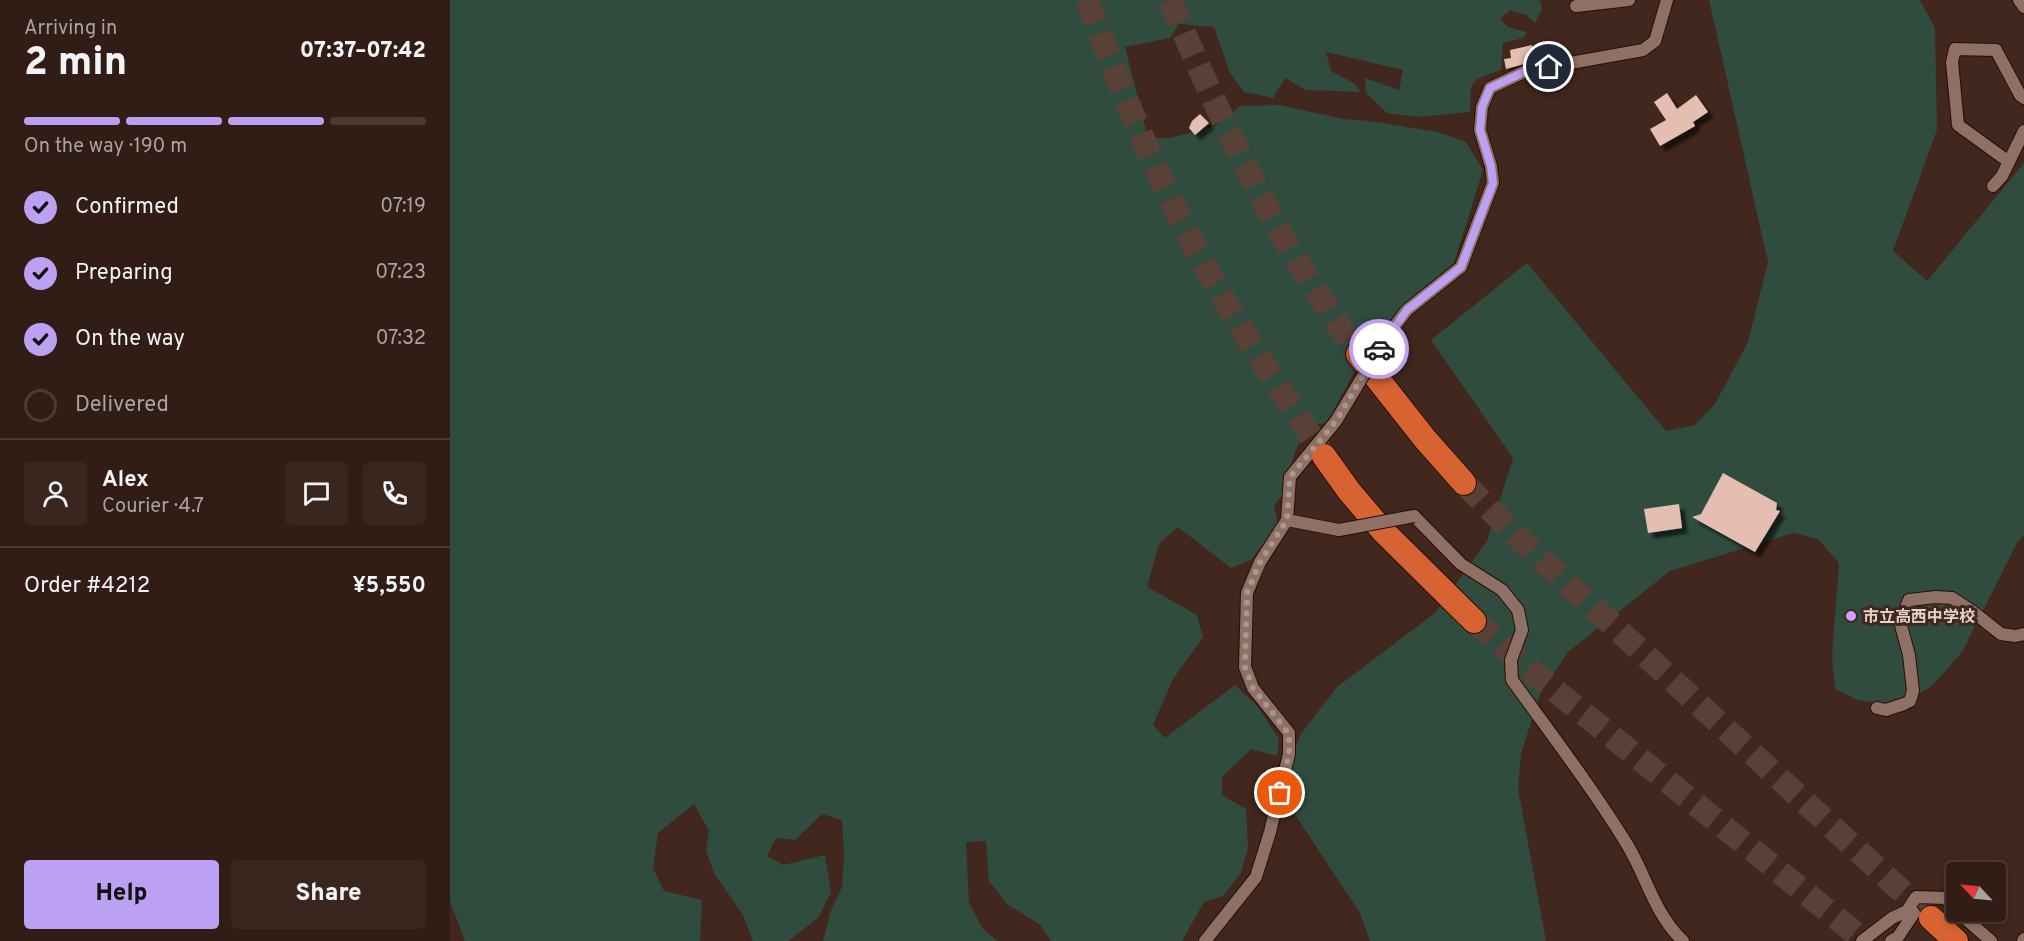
<!DOCTYPE html>
<meta charset="utf-8">
<style>
:root{--surface:#311d16;--page:#39261f;--text:#f1f3f6;--muted:#a8a2a1;--line:#4c3b35;--accent:#bca0f2}
body{margin:0;font-family:Overpass,"Noto Sans JP",sans-serif;background:var(--page);color:var(--text);height:100vh;display:flex;flex-direction:column;font-size:22px;white-space:nowrap}
*{box-sizing:border-box;margin:0}
p{font-size:20px;color:var(--muted)}
.icon{flex:none;width:33px;height:33px;fill:none;stroke:currentColor;stroke-width:2;stroke-linecap:round;stroke-linejoin:round}
.map{position:relative;flex:1;overflow:hidden}
.panel{display:flex;flex-direction:column;background:var(--surface);width:450px}
.panel>*{flex:none}
.needle{width:39px;rotate:296deg}
.buttons{position:absolute;left:1496px;top:862px;display:grid;gap:12px}
.buttons a{display:grid;place-items:center;width:60px;height:60px;border-radius:6px;background:var(--surface);box-shadow:0 3px 9px #0003,0 0 0 2px var(--line);font-size:30px}
.pin{position:absolute;display:grid;place-items:center;width:51px;height:51px;color:#fff;margin:-26px;border:3px solid #fff;border-radius:50%;box-shadow:0 2px 6px #0007}
.courier{position:absolute;display:grid;place-items:center;width:60px;height:60px;margin:-30px;border:4px solid #bca0f2;border-radius:50%;background:#fff;color:#222;box-shadow:0 2px 8px #0007}
.head em{font-style:normal;font-weight:800}
.head div{display:flex;flex-direction:column-reverse}
.head{display:flex;align-items:center;justify-content:space-between;height:102px;padding:0 24px}
h1{font-size:39px;font-weight:800;line-height:45px}
.bar{display:grid;grid-template-columns:repeat(4,1fr);gap:9px 6px;align-content:center;height:72px;padding:0 24px}
.bar i{height:8px;border-radius:4px;background:var(--line)}
.bar .active{background:var(--accent)}
.bar p{grid-column:span 4}
.line{display:flex;align-items:center;gap:15px;padding:0 24px;border-top:2px solid var(--line)}
.line div{flex:1}
.round{display:grid;place-items:center;flex:none;width:63px;height:63px;border-radius:6px;background:var(--page)}
ol{padding:0 24px;list-style:none}
li{display:flex;align-items:center;gap:18px;height:66px}
li p{margin-inline-start:auto}
li .icon{padding:6px;border-radius:50%;background:var(--accent);color:#111;stroke-width:4}
li:last-child{color:var(--muted)}
li i{width:33px;height:33px;border:3px solid var(--line);border-radius:50%}
.button{display:flex;gap:12px;margin-top:auto;padding:12px 24px}
.button a{flex:1;height:69px;border-radius:6px;background:var(--accent);color:#111;font-size:24px;font-weight:800;line-height:69px;text-align:center}
.button a+a{background:var(--page);color:var(--text)}
main{display:flex;flex:1;min-height:0}
.map>svg:first-child{display:block}
.green{fill:#304c3f}
.building{fill:#e4bfb1;filter:url(#shadow)}
.lines{fill:none;stroke-linecap:round;stroke-linejoin:round}
.motorway-tunnel{stroke:#594137;stroke-width:24;stroke-dasharray:24 12;stroke-linecap:butt}
.minor-casing{stroke:#270f06;stroke-width:14}
.motorway-casing{stroke:#270f06;stroke-width:26}
.minor{stroke:#8e7064;stroke-width:12}
.motorway{stroke:#d66331;stroke-width:24}
.minor-bridge-casing{stroke:#270f06;stroke-width:14;stroke-linecap:butt}
.minor-bridge{stroke:#8e7064;stroke-width:12}
.done{stroke:#aa968e;stroke-width:6;stroke-dasharray:0 10.8}
.route{stroke:#bca0f2;stroke-width:8}
.poi-dot{fill:#d39cfd;stroke:#41271d;stroke-width:2}
.labels{text-anchor:middle;stroke-width:6;stroke-linejoin:round;paint-order:stroke}
.poi-label{font-size:16px;font-weight:bold;fill:#e3d2cb;stroke:#41271d;text-anchor:start}
</style>
<main>
<section class="panel">
<div class="head"><div><h1>2 min</h1><p>Arriving in</p></div><em>07:37–07:42</em></div>
<div class="bar"><i class="active"></i><i class="active"></i><i class="active"></i><i></i><p>On the way · 190 m</p></div>
<ol>
<li><svg class="icon" aria-label="check" viewBox="0 0 24 24"><path d="M5 12l5 5 9-10"/></svg>Confirmed<p>07:19</p></li>
<li><svg class="icon" aria-label="check" viewBox="0 0 24 24"><path d="M5 12l5 5 9-10"/></svg>Preparing<p>07:23</p></li>
<li><svg class="icon" aria-label="check" viewBox="0 0 24 24"><path d="M5 12l5 5 9-10"/></svg>On the way<p>07:32</p></li>
<li><i></i>Delivered</li>
</ol>
<div class="line" style="height:108px"><a class="round"><svg class="icon" aria-label="person" viewBox="0 0 24 24"><circle cx="12" cy="8" r="4"/><path d="M4 21q1-7 8-7t8 7"/></svg></a><div><b>Alex</b><p>Courier · 4.7</p></div><a class="round"><svg class="icon" aria-label="chat" viewBox="0 0 24 24"><path d="M4 5h16v11H9l-5 4z"/></svg></a><a class="round"><svg class="icon" aria-label="phone" viewBox="0 0 24 24"><path d="M5 4h4l2 5-3 2q2 4 5 5l2-3 5 2v4C11 20 4 13 5 4z"/></svg></a></div>
<div class="line" style="height:78px"><div>Order #4212</div><b>¥5,550</b></div>
<div class="button"><a>Help</a><a>Share</a></div>
</section>
<div class="map">
<svg width="1574" height="941" viewBox="0 0 1574 941">
<defs>
<filter id="shadow"><feDropShadow dx="5.5" dy="5.5" stdDeviation="1.5" flood-color="#0009"/></filter>
</defs>
<rect width="100%" height="100%" fill="#41271d"/>
<path class="green" d="M 0,0 L 1090,0 L 1092,9 L 1085,23 L 1076,15 L 1060,10 L 1050,19 L 1058,27 L 1077,32 L 1073,38 L 1053,43 L 1051,70 C 1019,81 1021,78 1020,112 L 967,117 L 937,113 L 916,93 L 915,78 L 949,90 L 953,70 L 876,52 L 881,71 L 904,83 L 911,92 L 856,90 L 835,78 L 823,98 L 794,92 L 780,73 L 764,27 L 729,24 L 720,38 L 675,47 L 698,138 L 720,138 L 766,126 L 790,106 L 829,105 L 893,119 L 919,121 L 988,132 L 1016,142 L 1033,170 L 1004,263 L 953,305 L 924,340 L 909,346 L 900,358 L 904,372 L 877,423 L 858,426 L 845,451 L 835,492 L 824,505 L 828,525 L 801,560 L 781,568 L 728,527 L 709,544 L 697,587 L 747,615 L 753,637 L 723,679 L 703,725 L 715,738 L 785,685 L 808,707 L 829,739 L 827,756 L 801,749 L 772,777 L 772,795 L 796,809 L 798,848 L 791,873 L 773,896 L 754,902 L 732,941 L 601,941 L 590,925 L 557,904 L 539,881 L 536,841 L 516,842 L 519,903 L 533,929 L 548,941 L 373,941 L 381,910 L 392,887 L 394,856 L 392,820 L 372,814 L 345,840 L 326,838 L 317,856 L 333,865 L 375,855 L 381,892 L 368,918 L 338,941 L 303,941 L 293,915 L 264,873 L 256,851 L 259,831 L 244,804 L 208,833 L 203,868 L 214,891 L 252,900 L 250,941 L 15,941 L 0,901 Z
M 1259,0 L 1470,0 L 1485,28 L 1487,130 L 1443,251 L 1477,281 L 1574,163 L 1574,535 L 1568,541 L 1512,652 L 1483,685 L 1450,706 L 1407,700 L 1385,689 L 1382,656 L 1389,563 L 1368,539 L 1343,533 L 1220,571 L 1118,652 L 1090,694 L 1071,754 L 1068,789 L 1096,941 L 920,941 L 910,913 L 840,807 L 832,776 L 851,734 L 887,687 L 985,613 L 1037,541 L 1063,458 L 981,340 L 1077,263 L 1216,431 L 1245,425 L 1265,404 L 1298,342 L 1318,262 Z"/>
<path class="building" d="M 1082,45 L 1085,61 L 1056,69 L 1054,59 L 1061,58 L 1060,50 Z
M 1217,93 L 1227,109 L 1246,95 L 1258,112 L 1243,122 L 1245,126 L 1210,146 L 1200,129 L 1216,120 L 1204,102 Z
M 750,114 L 759,123 L 745,135 L 739,128 L 742,121 Z
M 1273,473 L 1327,503 L 1326,510 L 1330,511 L 1305,552 L 1242,517 L 1251,514 Z
M 1229,504 L 1232,528 L 1198,533 L 1194,509 Z"/>
<g class="lines">
<path class="motorway-tunnel" d="M 637,0 C 670,87 705,173 749,255 C 786,325 831,390 874,456
M 720,0 C 751,73 783,145 821,215 C 846,263 878,309 908,354
M 1014,483 L 1068,538 L 1481,918
M 1024,621 L 1086,675 L 1415,941"/>
<g class="minor-casing">
<path id="minor" d="M 1569,0 L 1574,7
M 1126,6 L 1179,0
M 1559,162 L 1508,125 L 1502,62 L 1505,49 L 1546,50 L 1570,95 L 1574,98
M 1543,186 L 1552,176 L 1574,131
M 937,336 L 957,310 L 1011,267 L 1043,183 L 1041,166 L 1030,130 L 1032,107 L 1040,88 L 1076,71 L 1193,50 L 1205,41 L 1217,0
M 964,516 L 1011,564 L 1052,590 L 1068,610 L 1072,630 L 1061,660 L 1062,680 C 1102,735 1143,789 1178,846 C 1197,878 1205,915 1233,941
M 837,520 L 889,530
M 1427,708 L 1436,710 L 1454,704 L 1460,701 L 1463,691 L 1459,655 L 1450,622 L 1459,600 L 1486,597 L 1502,598 L 1522,611 L 1551,634 L 1565,636 L 1574,634
M 1508,912 L 1541,941
M 755,941 L 806,877 L 820,832 L 839,754 L 839,733 L 803,688 L 795,667 L 797,593 L 810,562 L 837,520 L 840,477 L 886,421
M 1412,941 L 1442,918 L 1457,911 L 1466,897 L 1496,898 L 1506,911
M 1441,941 L 1448,937 L 1464,913 L 1457,911
M 1573,941 L 1574,939"/>
</g>
<g class="motorway-casing">
<path id="motorway" d="M 908,354 L 975,439 L 1014,483
M 874,456 L 899,491 L 933,531 L 1024,621
M 1481,918 L 1506,941"/>
</g>
<use href="#minor" class="minor"/>
<use href="#motorway" class="motorway"/>
<g class="minor-bridge-casing">
<path id="minor-bridge" d="M 886,421 L 937,336
M 889,530 L 964,516"/>
</g>
<use href="#minor-bridge" class="minor-bridge"/>
</g>
<g class="lines">
<path class="done" d="M 830,793 L 839,754 L 839,734 L 803,688 L 795,667 L 797,593 L 810,562 L 837,520 L 840,477 L 886,421 L 929,349"/>
<path class="route" d="M 929,349 L 957,310 L 1011,267 L 1043,183 L 1041,166 L 1030,130 L 1032,107 L 1040,88 L 1076,71 L 1099,67"/>
</g>
<circle class="poi-dot" cx="1401" cy="616" r="6"/>
<g class="labels">
<g class="poi-label">
<text x="1413" y="622">市立高西中学校</text>
</g>
</g>
</svg>
<div class="buttons">
<a><svg class="needle" viewBox="-14 -14 28 28"><path d="M0-13l5 13h-10z" fill="#e53935"/><path d="M0 13l5-13h-10z" fill="#a8a2a1"/></svg></a>
</div>
<div class="pin" style="left:830px;top:793px;background:#ea580c"><svg class="icon" aria-label="bag" viewBox="0 0 24 24"><path d="M5 8h14l-1 12H6zM9 8a3 3 0 0 1 6 0"/></svg></div>
<div class="pin" style="left:1099px;top:67px;background:#1f2937"><svg class="icon" aria-label="home" viewBox="0 0 24 24"><path d="M3 11l9-7 9 7M6 9v11h12V9"/></svg></div>
<div class="courier" style="left:929px;top:349px"><svg class="icon" aria-label="car" viewBox="0 0 24 24"><path d="M5 17H2v-5l4-1 3-4h7l3 4 3 1v5h-3M9 17h6M6 11h13"/><circle cx="7" cy="17" r="2"/><circle cx="17" cy="17" r="2"/></svg></div>
</div>
</main>
